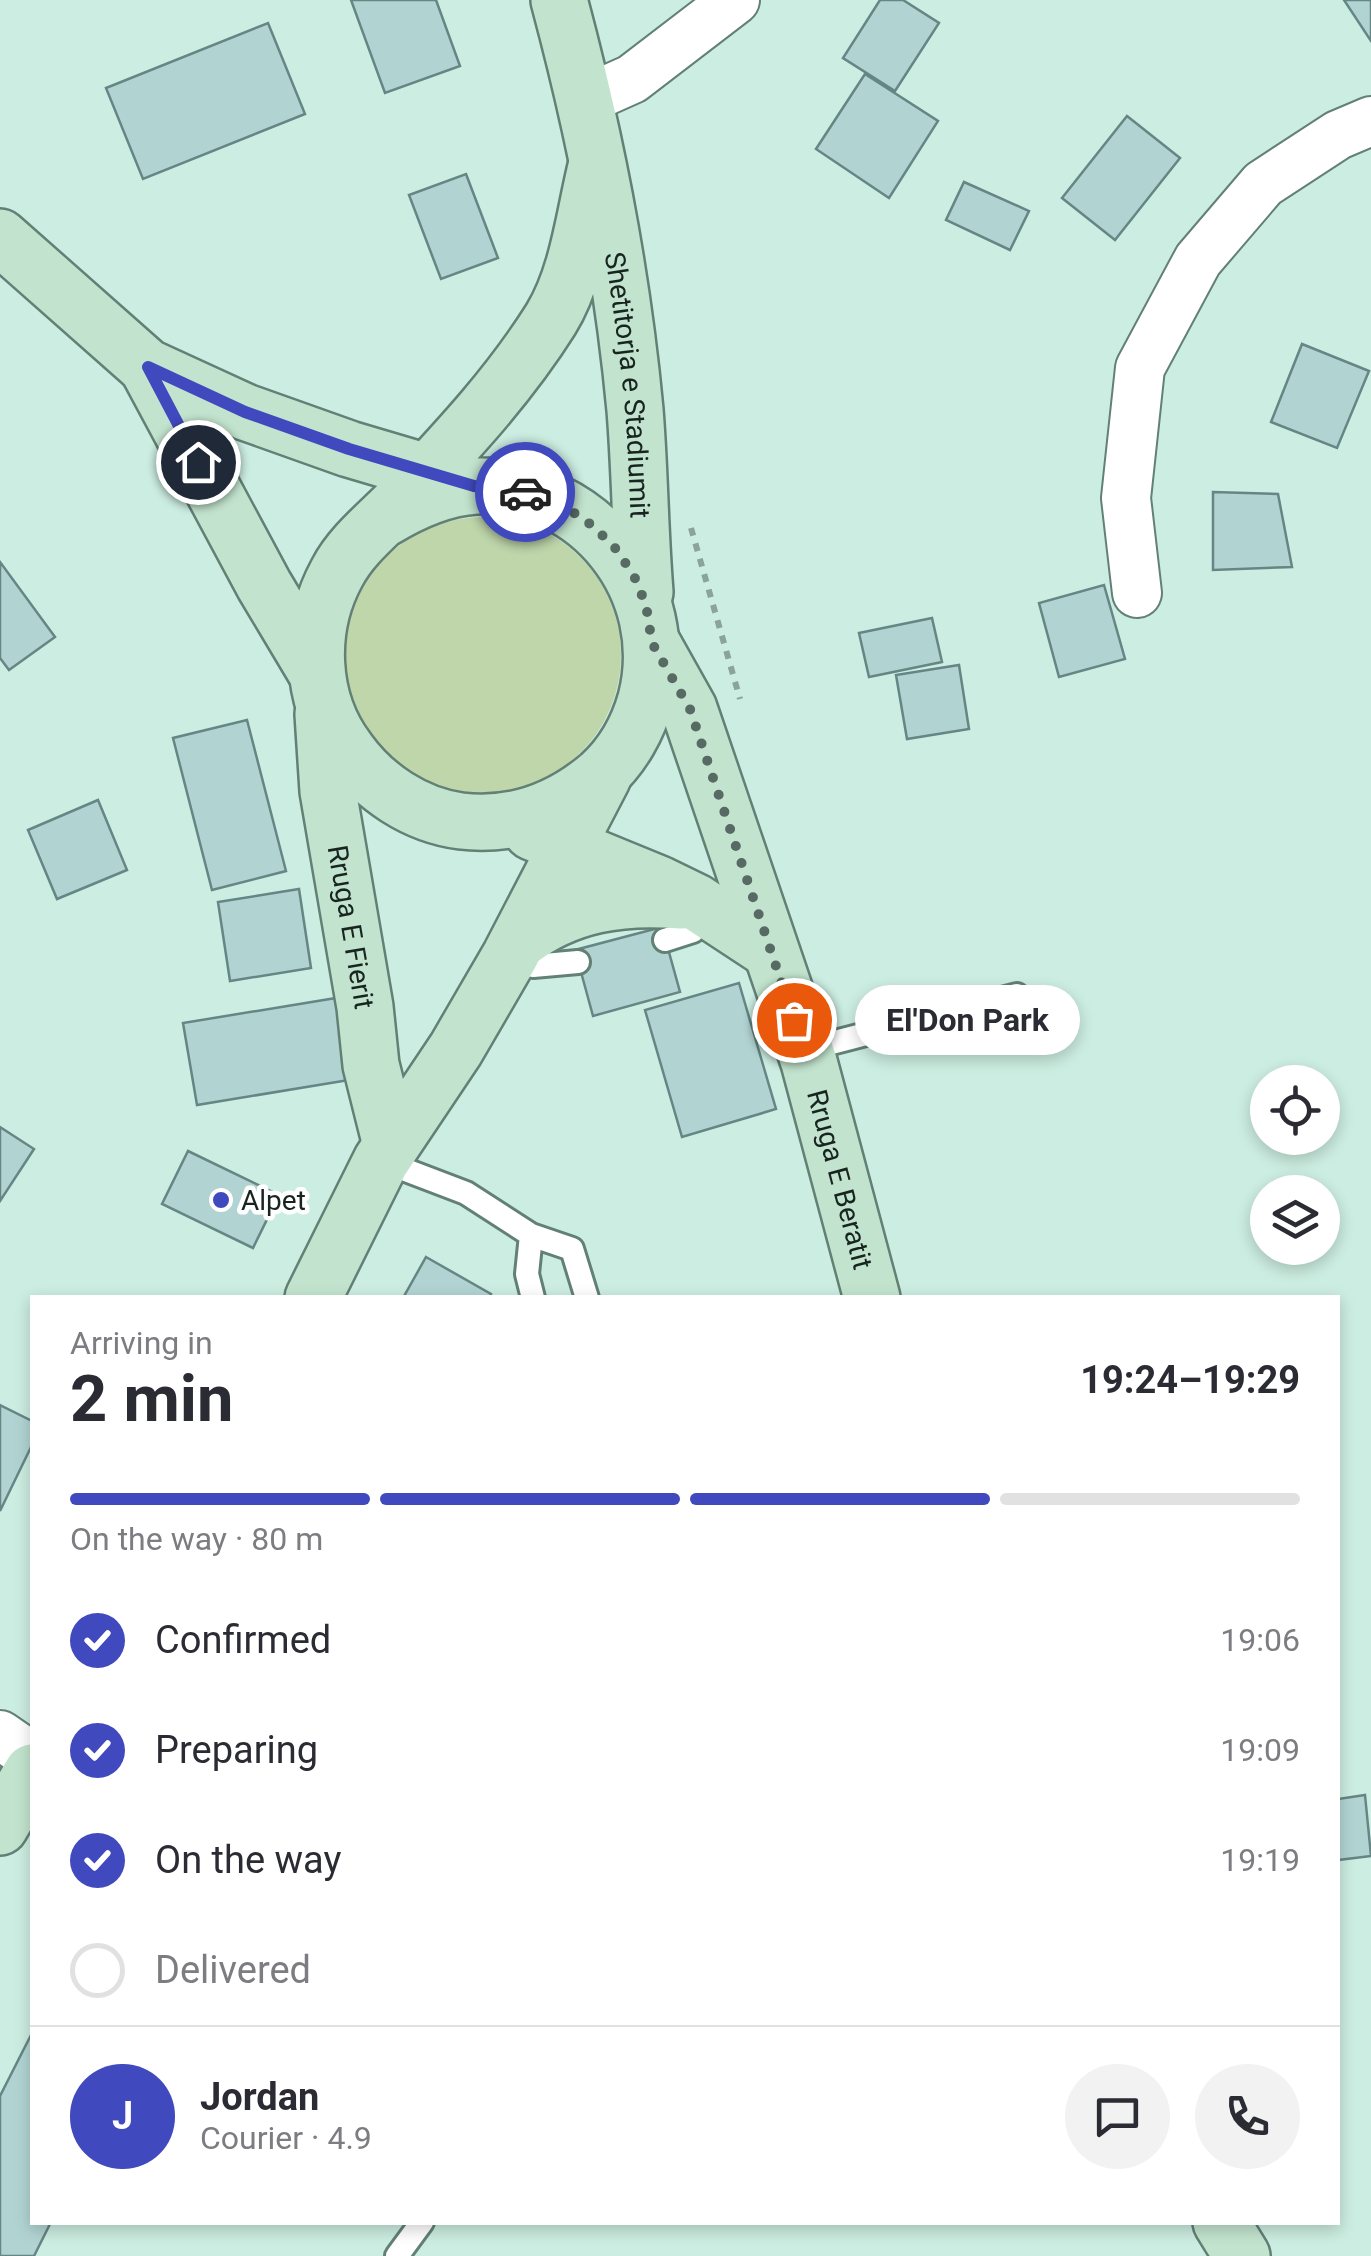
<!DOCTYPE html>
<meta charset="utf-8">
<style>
:root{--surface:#fff;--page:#f2f2f3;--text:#2b2b33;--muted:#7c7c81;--line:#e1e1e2;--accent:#4049bd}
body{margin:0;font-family:Roboto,sans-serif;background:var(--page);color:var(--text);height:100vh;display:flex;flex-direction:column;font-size:38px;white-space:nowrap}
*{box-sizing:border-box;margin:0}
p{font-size:32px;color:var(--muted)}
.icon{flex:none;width:55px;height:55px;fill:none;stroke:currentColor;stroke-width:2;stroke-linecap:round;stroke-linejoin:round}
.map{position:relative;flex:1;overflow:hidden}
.side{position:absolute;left:30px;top:1295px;width:1310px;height:930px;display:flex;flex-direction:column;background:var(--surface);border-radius:0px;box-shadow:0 5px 15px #0003}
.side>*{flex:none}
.tools{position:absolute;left:1250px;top:1065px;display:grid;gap:20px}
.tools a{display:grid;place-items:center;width:90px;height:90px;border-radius:50%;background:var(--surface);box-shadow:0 5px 15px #0003;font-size:50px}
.pin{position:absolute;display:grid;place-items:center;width:85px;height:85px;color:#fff;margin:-42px;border:5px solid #fff;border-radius:50%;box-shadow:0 2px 10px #0007}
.courier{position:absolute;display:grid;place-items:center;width:100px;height:100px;margin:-50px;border:8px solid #4049bd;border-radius:50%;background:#fff;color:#222;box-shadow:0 2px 12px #0007}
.bubble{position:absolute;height:70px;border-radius:35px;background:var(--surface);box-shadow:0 5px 15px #0003;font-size:32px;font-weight:700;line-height:70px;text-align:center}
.summary em{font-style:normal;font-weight:700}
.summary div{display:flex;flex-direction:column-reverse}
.summary{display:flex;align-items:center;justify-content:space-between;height:170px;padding:0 40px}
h1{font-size:65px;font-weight:700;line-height:75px}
.bar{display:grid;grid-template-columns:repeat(4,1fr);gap:15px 10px;align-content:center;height:120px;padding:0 40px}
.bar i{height:12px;border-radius:8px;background:var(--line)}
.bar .on{background:var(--accent)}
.bar p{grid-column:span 4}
.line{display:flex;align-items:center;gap:25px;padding:0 40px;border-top:2px solid var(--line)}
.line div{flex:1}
.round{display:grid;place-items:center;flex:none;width:105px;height:105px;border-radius:52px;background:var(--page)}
ol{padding:0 40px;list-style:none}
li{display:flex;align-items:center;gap:30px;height:110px}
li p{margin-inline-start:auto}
li .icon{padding:10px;border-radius:50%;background:var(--accent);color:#fff;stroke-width:4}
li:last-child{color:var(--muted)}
li i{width:55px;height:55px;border:5px solid var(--line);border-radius:50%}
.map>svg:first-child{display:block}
.green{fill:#bed6aa}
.building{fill:#b1d4d2;stroke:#658684;stroke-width:2.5}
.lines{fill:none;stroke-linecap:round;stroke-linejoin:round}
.service-casing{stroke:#638076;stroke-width:28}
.minor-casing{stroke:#638076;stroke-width:52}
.secondary-casing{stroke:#638076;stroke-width:60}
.path{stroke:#8ba49b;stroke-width:6;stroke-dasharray:8 8;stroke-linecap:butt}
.service{stroke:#fff;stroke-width:22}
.minor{stroke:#fff;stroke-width:48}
.secondary{stroke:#c2e4ce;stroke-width:55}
.done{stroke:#576a64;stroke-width:10;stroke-dasharray:0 18}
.route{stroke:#4049bd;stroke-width:12}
.poi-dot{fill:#4049bd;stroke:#fff;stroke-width:4}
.labels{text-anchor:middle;stroke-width:9;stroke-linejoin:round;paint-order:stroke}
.street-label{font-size:28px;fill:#182420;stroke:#fff}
.poi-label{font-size:28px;fill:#182420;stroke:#fff;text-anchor:start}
</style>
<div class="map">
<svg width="1371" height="2256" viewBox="0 0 1371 2256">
<rect width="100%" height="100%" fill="#ccede1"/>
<path class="green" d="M345 655a138 138 0 1 1 276 0a138 138 0 1 1-276 0Z"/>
<path class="building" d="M 351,0 L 436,0 L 460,66 L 385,93 Z
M 880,0 L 903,0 L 939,23 L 895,91 L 843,58 Z
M 1344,0 L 1371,0 L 1371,41 Z
M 268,23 L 305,114 L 143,179 L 106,88 Z
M 865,74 L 938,121 L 889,198 L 816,149 Z
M 1127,116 L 1180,158 L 1115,240 L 1062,198 Z
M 466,174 L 498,258 L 441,279 L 409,195 Z
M 964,182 L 1029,211 L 1010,250 L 946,220 Z
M 1302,344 L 1369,371 L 1337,448 L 1271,422 Z
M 1213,492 L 1278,494 L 1292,567 L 1213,570 Z
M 0,562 L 55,637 L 9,670 L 0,658 Z
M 1104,585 L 1125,659 L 1059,677 L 1039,603 Z
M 932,618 L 942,662 L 869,677 L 859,633 Z
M 959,665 L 969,729 L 907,739 L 896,675 Z
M 247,720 L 286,871 L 212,890 L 173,738 Z
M 98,800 L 127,870 L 57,899 L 28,830 Z
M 299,889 L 311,968 L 230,981 L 218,902 Z
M 662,927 L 680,992 L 593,1016 L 575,950 Z
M 739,983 L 776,1109 L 682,1137 L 645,1010 Z
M 336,998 L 349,1080 L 197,1105 L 183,1023 Z
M 0,1127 L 34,1149 L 0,1201 Z
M 188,1151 L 279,1195 L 253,1248 L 162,1204 Z
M 426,1257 L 491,1294 L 489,1298 L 403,1298 Z
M 0,1405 L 32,1421 L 32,1445 L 0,1511 Z
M 1365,1795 L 1371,1856 L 1338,1860 L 1338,1799 Z
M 32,2033 L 32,2222 L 51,2222 L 34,2256 L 0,2256 L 0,2096 Z"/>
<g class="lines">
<g class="service-casing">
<path id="service" d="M 665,940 L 693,931 L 706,909
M 510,956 L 533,966 L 578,962
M 804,1050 L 1017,995
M 382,1161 L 466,1193 L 531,1235 L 572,1249 L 587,1298
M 531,1235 L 527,1274 L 533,1298
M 397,2256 L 422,2222"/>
</g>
<g class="minor-casing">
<path id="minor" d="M 585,100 L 632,79 L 735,0
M 1137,593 L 1126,498 L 1140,368 L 1198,260 L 1263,184 L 1338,135 L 1371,121
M 0,1735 L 32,1757"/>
</g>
<g class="secondary-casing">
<g id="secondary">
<path id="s1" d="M 559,0 C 595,134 622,271 635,410 C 640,471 640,532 645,592"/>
<path d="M 0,237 L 147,367 L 245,412 L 349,449 L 457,481"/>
<path d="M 147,367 L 264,585 L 316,672"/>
<path d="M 384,519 C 412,502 442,488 476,486 C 590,482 674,590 646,699 C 638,728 622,756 600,776 C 560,810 513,827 461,821 C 415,815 374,787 348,751 C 309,700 307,628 337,573 C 352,544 380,523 402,500 C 456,442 509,386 551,319 C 578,275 584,216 596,167"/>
<path id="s2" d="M 652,643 L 689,709 L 809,1062 L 872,1298"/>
<path id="s3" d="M 323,714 L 328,791 L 365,1007 L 371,1065 L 391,1145"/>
<path d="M 532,832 L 659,884 L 696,902 L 769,950"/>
<path d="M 519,941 C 568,904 621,896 681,901"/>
<path d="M 313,1298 L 381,1161 L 456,1049 L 510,956 L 603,777"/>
<path d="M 0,1827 L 32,1772"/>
<path d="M 1221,2222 L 1242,2256"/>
</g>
</g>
<path class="path" d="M 691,528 L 740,699"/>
<use href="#service" class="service"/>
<use href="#minor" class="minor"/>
<use href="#secondary" class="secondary"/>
</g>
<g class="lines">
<path class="done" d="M 525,492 L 567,508 L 593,526 L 616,549 L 634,576 L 646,605 L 652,643 L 690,709 L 794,1020"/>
<path class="route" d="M 198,462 L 148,367 L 245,412 L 349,449 L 474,486 L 525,492"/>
</g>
<circle class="poi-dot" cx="221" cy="1200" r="10"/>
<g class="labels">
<g class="street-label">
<text dy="10" stroke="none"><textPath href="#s1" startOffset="392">Shetitorja e Stadiumit</textPath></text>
<text dy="10" stroke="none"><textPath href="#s3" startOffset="215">Rruga E Fierit</textPath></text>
<text dy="10" stroke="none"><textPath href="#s2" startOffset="570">Rruga E Beratit</textPath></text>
</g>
<g class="poi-label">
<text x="241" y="1210">Alpet</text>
</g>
</g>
</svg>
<div class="tools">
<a><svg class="icon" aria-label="locate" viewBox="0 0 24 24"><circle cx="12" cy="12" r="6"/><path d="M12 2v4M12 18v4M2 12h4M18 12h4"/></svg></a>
<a><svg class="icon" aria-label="layers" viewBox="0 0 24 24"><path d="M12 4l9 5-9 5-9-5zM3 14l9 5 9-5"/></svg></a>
</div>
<div class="pin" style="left:794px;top:1020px;background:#ea580c"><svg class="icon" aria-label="bag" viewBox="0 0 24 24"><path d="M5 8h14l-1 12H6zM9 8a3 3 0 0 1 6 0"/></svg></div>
<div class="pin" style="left:198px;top:462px;background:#1f2937"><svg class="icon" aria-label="home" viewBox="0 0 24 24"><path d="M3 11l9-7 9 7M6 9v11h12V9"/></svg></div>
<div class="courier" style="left:525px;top:492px"><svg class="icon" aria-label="car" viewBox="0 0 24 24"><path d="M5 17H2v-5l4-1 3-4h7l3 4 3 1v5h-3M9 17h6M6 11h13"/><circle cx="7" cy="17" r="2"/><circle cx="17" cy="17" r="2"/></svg></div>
<div class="bubble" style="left:855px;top:985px;width:225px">El'Don Park</div>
<section class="side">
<div class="summary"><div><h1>2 min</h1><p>Arriving in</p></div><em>19:24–19:29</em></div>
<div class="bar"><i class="on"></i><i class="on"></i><i class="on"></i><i></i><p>On the way · 80 m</p></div>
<ol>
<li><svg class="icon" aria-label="check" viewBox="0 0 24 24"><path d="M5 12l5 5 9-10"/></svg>Confirmed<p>19:06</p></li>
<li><svg class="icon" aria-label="check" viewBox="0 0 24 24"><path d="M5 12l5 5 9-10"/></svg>Preparing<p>19:09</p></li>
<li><svg class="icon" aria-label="check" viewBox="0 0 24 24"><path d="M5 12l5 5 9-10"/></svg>On the way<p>19:19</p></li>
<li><i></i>Delivered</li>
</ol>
<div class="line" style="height:180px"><b class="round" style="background:var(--accent);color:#fff">J</b><div><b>Jordan</b><p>Courier · 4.9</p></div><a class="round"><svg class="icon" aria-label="chat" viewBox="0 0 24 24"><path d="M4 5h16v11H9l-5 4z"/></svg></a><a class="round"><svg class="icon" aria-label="phone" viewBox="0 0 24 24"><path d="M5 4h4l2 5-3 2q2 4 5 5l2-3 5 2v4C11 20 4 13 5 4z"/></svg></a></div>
</section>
</div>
